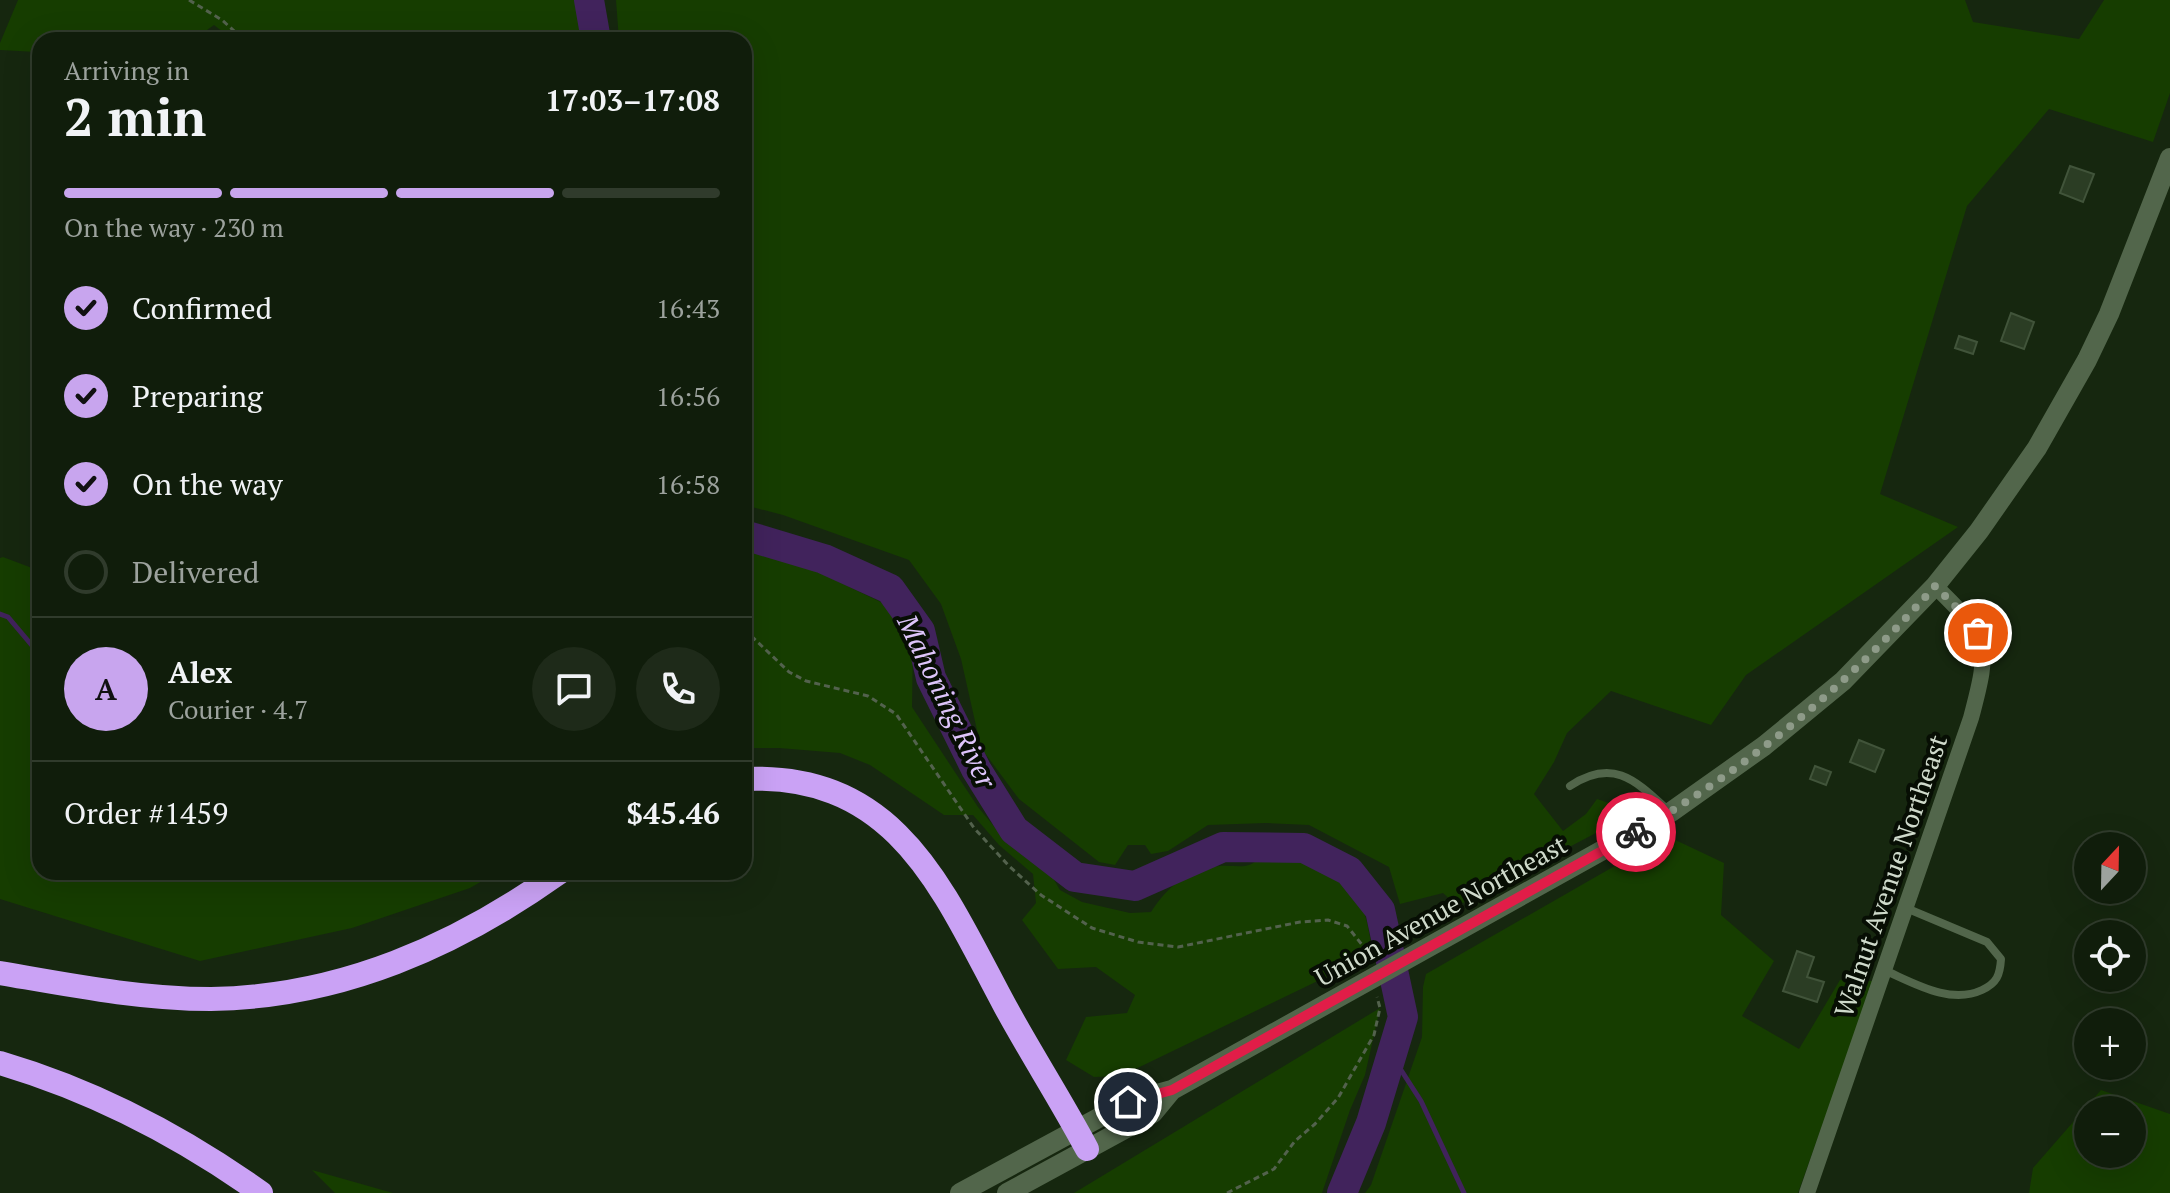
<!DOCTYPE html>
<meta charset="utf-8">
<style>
:root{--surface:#101d0b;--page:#1e2a19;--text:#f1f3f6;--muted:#9ca29d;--line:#303b2c;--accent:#c8a5ee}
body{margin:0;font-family:"PT Serif",serif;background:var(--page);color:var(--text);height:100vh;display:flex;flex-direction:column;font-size:30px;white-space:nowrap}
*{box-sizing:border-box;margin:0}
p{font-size:26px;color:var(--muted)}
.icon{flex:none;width:44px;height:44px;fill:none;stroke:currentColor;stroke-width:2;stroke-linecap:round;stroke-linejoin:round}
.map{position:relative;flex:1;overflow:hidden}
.drawer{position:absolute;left:32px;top:32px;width:720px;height:848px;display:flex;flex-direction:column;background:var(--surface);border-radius:24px;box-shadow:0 8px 32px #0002,0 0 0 2px var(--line)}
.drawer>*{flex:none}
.needle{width:52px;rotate:22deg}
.buttons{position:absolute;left:2074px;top:832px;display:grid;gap:16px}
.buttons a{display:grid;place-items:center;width:72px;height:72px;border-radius:50%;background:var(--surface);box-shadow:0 8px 32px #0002,0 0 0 2px var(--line);font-size:40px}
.pin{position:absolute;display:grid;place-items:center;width:68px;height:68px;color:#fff;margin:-34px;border:4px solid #fff;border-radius:50%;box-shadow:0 2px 8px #0007}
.courier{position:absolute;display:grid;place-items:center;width:80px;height:80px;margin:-40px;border:6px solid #e11d48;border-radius:50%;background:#fff;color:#222;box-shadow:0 2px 10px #0007}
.head em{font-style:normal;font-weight:800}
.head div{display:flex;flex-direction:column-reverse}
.head{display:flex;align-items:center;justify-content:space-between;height:136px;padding:0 32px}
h1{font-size:52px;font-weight:800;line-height:60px}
.bar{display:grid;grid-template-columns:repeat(4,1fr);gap:12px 8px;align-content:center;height:96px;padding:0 32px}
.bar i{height:10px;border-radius:6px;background:var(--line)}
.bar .current{background:var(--accent)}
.bar p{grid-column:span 4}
.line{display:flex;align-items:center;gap:20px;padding:0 32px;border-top:2px solid var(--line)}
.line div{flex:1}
.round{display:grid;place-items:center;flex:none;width:84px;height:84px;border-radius:42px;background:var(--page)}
ol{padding:0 32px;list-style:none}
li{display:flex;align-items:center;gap:24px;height:88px}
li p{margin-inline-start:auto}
li .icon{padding:8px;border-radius:50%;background:var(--accent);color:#111;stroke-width:4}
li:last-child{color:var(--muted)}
li i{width:44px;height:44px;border:4px solid var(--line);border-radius:50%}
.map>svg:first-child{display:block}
.green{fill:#163d00;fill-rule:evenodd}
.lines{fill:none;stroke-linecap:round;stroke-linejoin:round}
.stream{stroke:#41235c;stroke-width:5}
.river{stroke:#41235c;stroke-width:30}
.building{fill:#2b3d24;stroke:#41543a;stroke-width:2}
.path{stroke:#53624d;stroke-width:3;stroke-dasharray:6 4;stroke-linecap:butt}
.lane{stroke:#52664b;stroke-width:8}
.street{stroke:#52664b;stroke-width:16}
.secondary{stroke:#52664b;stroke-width:20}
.highway{stroke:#caa2f5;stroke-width:24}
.done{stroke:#8e9b89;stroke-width:8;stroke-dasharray:0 14.4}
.route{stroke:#e11d48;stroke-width:10}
.labels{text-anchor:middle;stroke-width:8;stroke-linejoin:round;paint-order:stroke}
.street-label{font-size:26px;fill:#cfdacb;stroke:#070e04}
.water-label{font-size:28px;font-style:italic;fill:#ddc4fa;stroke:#070e04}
</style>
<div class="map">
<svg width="2170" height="1193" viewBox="0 0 2170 1193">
<rect width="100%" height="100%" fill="#16270f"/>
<path class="green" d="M 18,0 L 579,0 L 586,40 L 221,40 L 227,35 L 214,25 L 193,40 L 79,40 L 71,34 L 60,40 L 40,40 L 40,51 L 37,52 L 0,50 L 0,43 Z
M 616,0 L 1965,0 L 1973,22 L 2079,39 L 2104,0 L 2170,0 L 2170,93 L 2153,142 L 2049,109 L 1967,206 L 1880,494 L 1958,527 L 1746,675 L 1711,725 L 1611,691 L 1567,733 L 1554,762 L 1534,794 L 1563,831 L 1586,814 L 1597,799 L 1636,812 L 1457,906 L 1443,893 L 1400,904 L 1389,867 L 1309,825 L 1266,823 L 1208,825 L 1168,851 L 1151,854 L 1145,845 L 1128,845 L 1115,865 L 1099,862 L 1019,799 L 981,748 L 961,659 L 941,604 L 909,560 L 783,515 L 744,505 L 744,40 L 619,40 Z
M 748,540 L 789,552 L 818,565 L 837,581 L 891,607 L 913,644 L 912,707 L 978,807 L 1007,842 L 1047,868 L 1060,890 L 1082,902 L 1130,913 L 1151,912 C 1167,887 1189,868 1220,866 C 1228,865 1237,867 1245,866 C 1254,865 1258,857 1267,856 C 1287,853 1302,855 1320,864 C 1360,883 1365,907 1372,948 L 1357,962 L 1121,1076 L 1094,1077 L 1066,1060 L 1086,1017 L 1127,1013 L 1135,995 L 1096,967 L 1058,969 L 1022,920 L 1036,903 L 1033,874 L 999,845 L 973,815 L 944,815 L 870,765 L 840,753 L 779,748 L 744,748 L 744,542 Z
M 3,557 L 40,571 L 40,872 L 498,872 L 470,888 L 352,928 L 200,961 L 0,899 L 0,558 Z
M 1667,836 L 1724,863 L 1721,915 L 1774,961 L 1742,1016 L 1799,1049 L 1840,980 L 1874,981 L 1798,1193 L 1365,1193 L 1371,1185 L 1422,1037 L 1423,987 L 1426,974 Z
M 1380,1008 L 1365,1075 L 1350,1110 L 1322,1193 L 1074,1193 Z
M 2101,1090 L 2170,1114 L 2170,1193 L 2029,1193 L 2033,1168 ZM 2088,1110 L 2132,1110 L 2132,1154 L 2088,1154 Z
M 312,1170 L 393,1193 L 335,1193 Z"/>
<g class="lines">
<path class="stream" d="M 0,614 L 8,617 L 40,655
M 1392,1056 L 1421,1101 L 1464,1193"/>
<path class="river" d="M 589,0 L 596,40
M 744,535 L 824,559 L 890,589 L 920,631 L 931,678 L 976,769 L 1014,830 L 1075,877 L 1135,886 L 1223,847 L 1304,848 L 1349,871 L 1380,910 L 1403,1017 L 1371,1123 L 1342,1193"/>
</g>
<path class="building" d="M 2070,166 L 2094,174 L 2083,202 L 2060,193 Z
M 2011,313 L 2034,322 L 2024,349 L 2001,341 Z
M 1959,336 L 1977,342 L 1973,354 L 1955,348 Z
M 1859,740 L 1884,750 L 1875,772 L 1850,762 Z
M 1815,766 L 1831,772 L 1826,785 L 1810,779 Z
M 1797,951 L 1814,957 L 1807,977 L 1824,982 L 1817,1002 L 1783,991 Z"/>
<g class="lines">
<path class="path" d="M 189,0 L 222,20 L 244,40
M 744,629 L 789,672 L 806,681 L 868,696 L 896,714 L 974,828 L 1009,866 L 1041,895 L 1092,928 L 1138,942 L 1178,947 L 1300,922 L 1328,920 L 1347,926 L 1363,946 L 1367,959
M 1227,1193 L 1274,1169 L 1295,1141 L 1315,1124 L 1338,1098 L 1374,1035 L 1380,1008 L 1377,997"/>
<path class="lane" d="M 1570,786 C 1614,757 1636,781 1670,812
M 1884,970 C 1914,983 1950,1005 1982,990 C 1997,983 2000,975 2001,959 L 1987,942 L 1906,908"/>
<path class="street" d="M 1807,1193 L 1971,718 C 1991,643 1989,639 1935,586"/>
<path class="secondary" d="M 960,1193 L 1128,1102 L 1172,1090 L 1671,812 L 1764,746 L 1843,681 L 1935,586 L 1979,531 L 2037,448 L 2087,360 L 2109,314 L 2170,158
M 1007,1193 L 1143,1119 L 1153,1113 L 1172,1090"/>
<path class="highway" d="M 744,779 C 898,772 943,891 1005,1006 C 1031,1054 1061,1100 1087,1149
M 0,973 C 70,985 140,999 211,999 C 341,997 456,946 560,872
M 0,1063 C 95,1091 181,1136 261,1193"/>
</g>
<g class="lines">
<path class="done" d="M 1636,832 C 1749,768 1850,683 1935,586 L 1967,618 L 1978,633"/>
<path class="route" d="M 1128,1102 L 1172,1090 L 1636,832"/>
</g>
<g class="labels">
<g class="street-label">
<text transform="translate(1891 876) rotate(-71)" y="9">Walnut Avenue Northeast</text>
<text transform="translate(1441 911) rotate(-29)" y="9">Union Avenue Northeast</text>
</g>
<g class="water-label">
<text transform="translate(947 701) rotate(64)" y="10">Mahoning River</text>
</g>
</g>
</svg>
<div class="buttons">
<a><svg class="needle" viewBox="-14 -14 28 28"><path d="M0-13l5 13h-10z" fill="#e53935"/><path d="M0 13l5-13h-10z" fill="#9ca29d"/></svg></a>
<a><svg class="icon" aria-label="locate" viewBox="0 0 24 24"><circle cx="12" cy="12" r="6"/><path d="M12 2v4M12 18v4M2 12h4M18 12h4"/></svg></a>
<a>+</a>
<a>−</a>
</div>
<div class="pin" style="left:1978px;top:633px;background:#ea580c"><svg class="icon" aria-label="bag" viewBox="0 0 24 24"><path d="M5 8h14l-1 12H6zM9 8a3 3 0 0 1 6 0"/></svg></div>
<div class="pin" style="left:1128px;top:1102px;background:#1f2937"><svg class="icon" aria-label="home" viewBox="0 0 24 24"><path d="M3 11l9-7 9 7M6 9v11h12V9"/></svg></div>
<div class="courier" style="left:1636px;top:832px"><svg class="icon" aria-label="bike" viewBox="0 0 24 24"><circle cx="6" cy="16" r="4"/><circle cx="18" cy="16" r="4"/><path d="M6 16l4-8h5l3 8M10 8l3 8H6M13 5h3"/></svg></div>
<section class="drawer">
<div class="head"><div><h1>2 min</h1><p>Arriving in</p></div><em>17:03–17:08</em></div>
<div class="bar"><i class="current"></i><i class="current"></i><i class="current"></i><i></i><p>On the way · 230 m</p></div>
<ol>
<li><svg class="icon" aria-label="check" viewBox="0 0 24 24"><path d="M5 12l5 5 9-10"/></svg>Confirmed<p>16:43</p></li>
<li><svg class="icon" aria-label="check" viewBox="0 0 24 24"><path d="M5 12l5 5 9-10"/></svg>Preparing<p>16:56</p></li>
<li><svg class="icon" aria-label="check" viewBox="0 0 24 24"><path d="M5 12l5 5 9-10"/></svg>On the way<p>16:58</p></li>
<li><i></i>Delivered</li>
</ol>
<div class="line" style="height:144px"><b class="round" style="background:var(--accent);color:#111">A</b><div><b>Alex</b><p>Courier · 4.7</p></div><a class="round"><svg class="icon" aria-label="chat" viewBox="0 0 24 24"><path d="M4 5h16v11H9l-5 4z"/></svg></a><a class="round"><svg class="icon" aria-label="phone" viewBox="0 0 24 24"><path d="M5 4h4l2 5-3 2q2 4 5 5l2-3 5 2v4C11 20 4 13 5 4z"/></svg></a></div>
<div class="line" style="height:104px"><div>Order #1459</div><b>$45.46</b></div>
</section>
</div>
